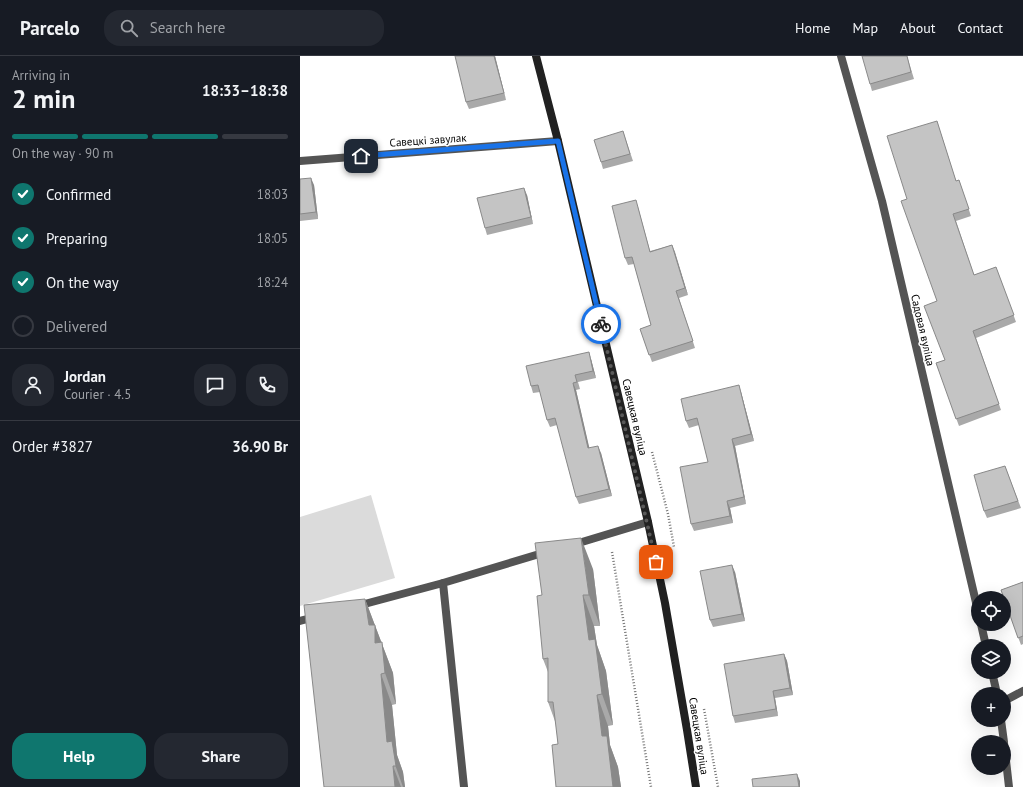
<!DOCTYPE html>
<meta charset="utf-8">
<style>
:root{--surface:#171b24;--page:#242831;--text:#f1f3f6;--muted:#9ea1a6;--line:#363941;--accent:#0f766e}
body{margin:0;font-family:"PT Sans",sans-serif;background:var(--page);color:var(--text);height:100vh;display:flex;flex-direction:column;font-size:15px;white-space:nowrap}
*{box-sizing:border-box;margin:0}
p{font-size:13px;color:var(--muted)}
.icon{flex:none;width:22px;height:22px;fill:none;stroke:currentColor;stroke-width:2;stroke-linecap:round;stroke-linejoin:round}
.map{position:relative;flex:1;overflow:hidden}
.panel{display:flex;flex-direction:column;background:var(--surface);width:300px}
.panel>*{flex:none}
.buttons{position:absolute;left:671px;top:535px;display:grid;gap:8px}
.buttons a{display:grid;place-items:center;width:40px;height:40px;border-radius:50%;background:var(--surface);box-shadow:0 4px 16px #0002;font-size:20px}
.pin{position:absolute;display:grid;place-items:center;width:34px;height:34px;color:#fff;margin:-17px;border-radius:8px;box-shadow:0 2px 6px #0006}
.courier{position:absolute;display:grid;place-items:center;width:40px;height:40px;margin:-20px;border:3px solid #1a73e8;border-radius:50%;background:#fff;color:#222;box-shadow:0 1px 5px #0007}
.headline em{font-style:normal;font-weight:700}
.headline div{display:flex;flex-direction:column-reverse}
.headline{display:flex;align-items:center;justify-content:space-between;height:68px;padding:0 12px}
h1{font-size:26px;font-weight:700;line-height:30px}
.bar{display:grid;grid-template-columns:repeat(4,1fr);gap:6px 4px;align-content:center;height:48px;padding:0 12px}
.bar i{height:5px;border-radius:3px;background:var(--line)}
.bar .active{background:var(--accent)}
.bar p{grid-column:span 4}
.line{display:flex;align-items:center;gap:10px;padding:0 12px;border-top:1px solid var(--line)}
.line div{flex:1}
.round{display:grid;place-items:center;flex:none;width:42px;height:42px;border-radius:16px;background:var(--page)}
ol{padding:0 12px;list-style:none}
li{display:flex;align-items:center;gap:12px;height:44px}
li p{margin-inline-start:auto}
li .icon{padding:4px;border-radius:50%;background:var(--accent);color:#fff;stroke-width:4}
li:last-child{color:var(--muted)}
li i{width:22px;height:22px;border:2px solid var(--line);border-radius:50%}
.cta{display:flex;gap:8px;margin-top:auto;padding:8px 12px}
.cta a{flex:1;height:46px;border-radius:16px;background:var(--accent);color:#fff;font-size:16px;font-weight:700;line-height:46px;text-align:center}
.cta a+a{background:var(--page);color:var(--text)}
header{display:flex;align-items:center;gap:24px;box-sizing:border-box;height:56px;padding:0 20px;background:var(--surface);border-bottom:1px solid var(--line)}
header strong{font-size:19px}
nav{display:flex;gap:22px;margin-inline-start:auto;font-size:14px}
.search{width:280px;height:36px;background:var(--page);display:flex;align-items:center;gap:10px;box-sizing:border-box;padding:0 14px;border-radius:16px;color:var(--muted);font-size:15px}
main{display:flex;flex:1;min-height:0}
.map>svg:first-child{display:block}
.green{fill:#dbdbdb}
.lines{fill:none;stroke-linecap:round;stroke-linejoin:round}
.path{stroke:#767676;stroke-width:2.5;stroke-dasharray:1 2;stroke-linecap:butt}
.lane{stroke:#545454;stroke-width:8}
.street{stroke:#545454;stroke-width:8}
.secondary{stroke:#212121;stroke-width:8}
.wall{fill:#a9a9a9}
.shaded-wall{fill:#898989}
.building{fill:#c4c4c4;stroke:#898989}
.done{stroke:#595959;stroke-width:4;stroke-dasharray:0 7.2}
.route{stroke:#1a73e8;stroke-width:5}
.labels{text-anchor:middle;stroke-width:3;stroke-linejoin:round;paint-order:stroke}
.street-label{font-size:11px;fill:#000;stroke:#fff}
</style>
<header>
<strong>Parcelo</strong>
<div class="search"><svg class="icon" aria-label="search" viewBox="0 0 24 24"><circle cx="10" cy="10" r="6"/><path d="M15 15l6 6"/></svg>Search here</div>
<nav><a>Home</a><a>Map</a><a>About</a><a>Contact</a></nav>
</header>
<main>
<section class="panel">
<div class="headline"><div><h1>2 min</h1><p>Arriving in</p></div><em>18:33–18:38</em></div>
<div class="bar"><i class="active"></i><i class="active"></i><i class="active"></i><i></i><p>On the way · 90 m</p></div>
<ol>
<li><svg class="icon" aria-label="check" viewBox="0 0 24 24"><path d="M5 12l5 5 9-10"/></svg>Confirmed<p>18:03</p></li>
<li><svg class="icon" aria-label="check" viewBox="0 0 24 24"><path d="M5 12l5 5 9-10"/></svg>Preparing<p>18:05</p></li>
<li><svg class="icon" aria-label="check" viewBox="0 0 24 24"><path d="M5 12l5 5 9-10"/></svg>On the way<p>18:24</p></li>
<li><i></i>Delivered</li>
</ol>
<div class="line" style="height:72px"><a class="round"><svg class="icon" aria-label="person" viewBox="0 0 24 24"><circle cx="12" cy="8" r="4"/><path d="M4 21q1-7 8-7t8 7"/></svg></a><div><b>Jordan</b><p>Courier · 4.5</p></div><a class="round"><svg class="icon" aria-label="chat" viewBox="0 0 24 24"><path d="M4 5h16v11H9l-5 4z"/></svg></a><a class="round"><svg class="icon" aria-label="phone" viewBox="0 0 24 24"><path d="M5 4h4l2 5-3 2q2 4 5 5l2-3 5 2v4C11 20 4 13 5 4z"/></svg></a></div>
<div class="line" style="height:52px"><div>Order #3827</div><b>36.90 Br</b></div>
<div class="cta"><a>Help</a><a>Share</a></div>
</section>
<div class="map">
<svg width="723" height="731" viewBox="0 0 723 731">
<rect width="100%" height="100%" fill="#fff"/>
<path class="green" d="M 71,439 L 95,522 L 0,550 L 0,461 Z"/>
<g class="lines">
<path class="path" d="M 352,396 L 368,458 L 374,491
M 312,496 L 351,731
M 404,653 L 418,731"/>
<path class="lane" d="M 272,489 L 348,466
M 143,527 L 164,731
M 57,550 L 143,527 L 246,496
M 0,565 L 15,561"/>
<path class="street" d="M 541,0 L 582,145 L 678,555
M 0,105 L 258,85
M 681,568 L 686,590
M 692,616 L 697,638
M 704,645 L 723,635
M 701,664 L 704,686
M 704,687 L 709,731"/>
<path class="secondary" d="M 236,0 L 258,85 L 348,466 L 365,547 L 387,674 L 396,731"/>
</g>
<path class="wall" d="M 195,0 L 206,44 L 169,53 L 166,46 Z
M 607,0 L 614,23 L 572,35 L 570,28 Z
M 637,65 L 656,125 L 659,124 L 671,160 L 656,165 L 674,219 L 696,211 L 716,266 L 676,282 L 701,354 L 659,370 L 636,307 L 645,304 L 637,245 L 607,143 Z
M 323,75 L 333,105 L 303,113 L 301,106 Z
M 0,123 L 14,129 L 18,163 L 0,165 Z
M 227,139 L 233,168 L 187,179 L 185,172 Z
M 338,151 L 350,195 L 372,189 L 388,239 L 379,242 L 395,292 L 352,306 L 340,273 L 351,269 L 334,208 L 328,209 L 325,202 Z
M 291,303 L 296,322 L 278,326 L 280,333 L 276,334 L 289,392 L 301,397 L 312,440 L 279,448 L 276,441 L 257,369 L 250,371 L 247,364 L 240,336 L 233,337 L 231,330 Z
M 441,336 L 454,385 L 435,390 L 446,448 L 430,452 L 433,467 L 394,475 L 391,468 L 408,406 L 399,369 L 389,372 L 386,365 Z
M 705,410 L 721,452 L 687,462 L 684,455 Z
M 293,513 L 300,570 L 294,570 L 297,589 L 306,615 L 313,669 L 308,670 L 310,689 L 318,711 L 321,731 L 256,731 L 258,688 L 256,668 L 248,646 L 248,616 L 243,603 L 242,539 Z
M 435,516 L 445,565 L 413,571 L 410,564 Z
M 723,526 L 723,588 L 721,589 L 701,534 Z
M 65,543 L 93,617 L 96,648 L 92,649 L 97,699 L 103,716 L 105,731 L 24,731 Z
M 484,598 L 487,605 L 493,639 L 475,642 L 478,660 L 435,667 L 433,660 Z"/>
<path class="shaded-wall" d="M 194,0 L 195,0 L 206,44 L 204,37 Z
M 11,122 L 14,129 L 18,163 L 16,156 Z
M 224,132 L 227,139 L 233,168 L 231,161 Z
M 372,189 L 375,196 L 388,239 L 385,232 Z
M 289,296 L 291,303 L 296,322 L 293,315 Z
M 273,327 L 276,334 L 291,399 L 288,392 Z
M 439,329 L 441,336 L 454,385 L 451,378 Z
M 432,383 L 435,390 L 446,448 L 444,441 Z
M 298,390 L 301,397 L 312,440 L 309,433 Z
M 427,445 L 430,452 L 433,467 L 430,460 Z
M 281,482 L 293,513 L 300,570 L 289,539 Z
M 432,509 L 435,516 L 445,565 L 442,558 Z
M 283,539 L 294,570 L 297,589 L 306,615 L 313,669 L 302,638 L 289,584 Z
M 65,543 L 93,617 L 96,648 L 85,617 L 69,569 Z
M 484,598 L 487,605 L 493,639 L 490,632 Z
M 81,618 L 92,649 L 97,699 L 103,716 L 105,731 L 103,731 L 87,686 Z
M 473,635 L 475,642 L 478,660 L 476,653 Z
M 297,639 L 308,670 L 310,689 L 318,711 L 321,731 L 313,731 L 302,680 Z
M 93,710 L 101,731 L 95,731 Z
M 497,718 L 500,725 L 500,731 L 499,731 Z"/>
<path class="building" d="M 155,0 L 194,0 L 204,37 L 166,46 Z
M 562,0 L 607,0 L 611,16 L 570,28 Z
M 637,65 L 656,125 L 659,124 L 669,153 L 653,158 L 674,219 L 696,211 L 714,259 L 673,275 L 699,348 L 656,363 L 636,307 L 645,304 L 624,250 L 637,245 L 601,145 L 607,143 L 587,80 Z
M 323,75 L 330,98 L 301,106 L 294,84 Z
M 11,122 L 16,156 L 0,158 L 0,123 Z
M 224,132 L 231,161 L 185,172 L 177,142 Z
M 336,144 L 350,196 L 372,189 L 385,232 L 376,235 L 393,285 L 349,299 L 340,273 L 351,269 L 332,201 L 325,202 L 312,150 Z
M 289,296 L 293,315 L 275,319 L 277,326 L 273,327 L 288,392 L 298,390 L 309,433 L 276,441 L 255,362 L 247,364 L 238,329 L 231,330 L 226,310 Z
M 439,329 L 451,378 L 432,383 L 444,441 L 427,445 L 430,460 L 391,468 L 380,411 L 408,406 L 397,362 L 386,365 L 381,343 Z
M 705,410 L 718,445 L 684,455 L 674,419 Z
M 281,482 L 289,539 L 283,539 L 289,584 L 295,583 L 302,638 L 297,639 L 302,680 L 307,680 L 313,731 L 256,731 L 252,689 L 258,688 L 253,646 L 248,646 L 248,602 L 243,603 L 237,540 L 242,539 L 235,487 Z
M 432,509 L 442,558 L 410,564 L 400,515 Z
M 723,526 L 723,580 L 718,582 L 701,534 Z
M 65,543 L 69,569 L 75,569 L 75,587 L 82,586 L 85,617 L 81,618 L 87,686 L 92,685 L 96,710 L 93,710 L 95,731 L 24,731 L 4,549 Z
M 484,598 L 490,632 L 473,635 L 476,653 L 433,660 L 424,608 Z
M 497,718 L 499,731 L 453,731 L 452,723 Z"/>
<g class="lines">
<path class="done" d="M 301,268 L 356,506"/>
<path class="route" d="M 61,100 L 258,85 L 301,268"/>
</g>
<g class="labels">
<g class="street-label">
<text transform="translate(128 84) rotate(-4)" y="4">Савецкі завулак</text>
<text transform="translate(623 274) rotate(77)" y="4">Садовая вуліца</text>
<text transform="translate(335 361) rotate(77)" y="4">Савецкая вуліца</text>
<text transform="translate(399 680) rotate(81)" y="4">Савецкая вуліца</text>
</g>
</g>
</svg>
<div class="buttons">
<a><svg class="icon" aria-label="locate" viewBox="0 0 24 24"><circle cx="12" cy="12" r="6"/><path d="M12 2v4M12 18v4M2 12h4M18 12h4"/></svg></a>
<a><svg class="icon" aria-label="layers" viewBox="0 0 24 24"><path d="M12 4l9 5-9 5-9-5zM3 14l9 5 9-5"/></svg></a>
<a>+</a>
<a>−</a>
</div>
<div class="pin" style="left:356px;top:506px;background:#ea580c"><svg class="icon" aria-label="bag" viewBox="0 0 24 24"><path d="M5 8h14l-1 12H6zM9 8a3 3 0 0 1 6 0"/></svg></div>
<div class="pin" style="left:61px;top:100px;background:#1f2937"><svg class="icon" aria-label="home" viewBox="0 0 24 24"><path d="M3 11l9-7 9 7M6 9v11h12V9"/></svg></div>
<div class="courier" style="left:301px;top:268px"><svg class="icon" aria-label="bike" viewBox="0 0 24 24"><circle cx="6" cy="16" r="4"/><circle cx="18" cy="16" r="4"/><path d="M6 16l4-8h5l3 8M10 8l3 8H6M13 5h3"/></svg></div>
</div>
</main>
